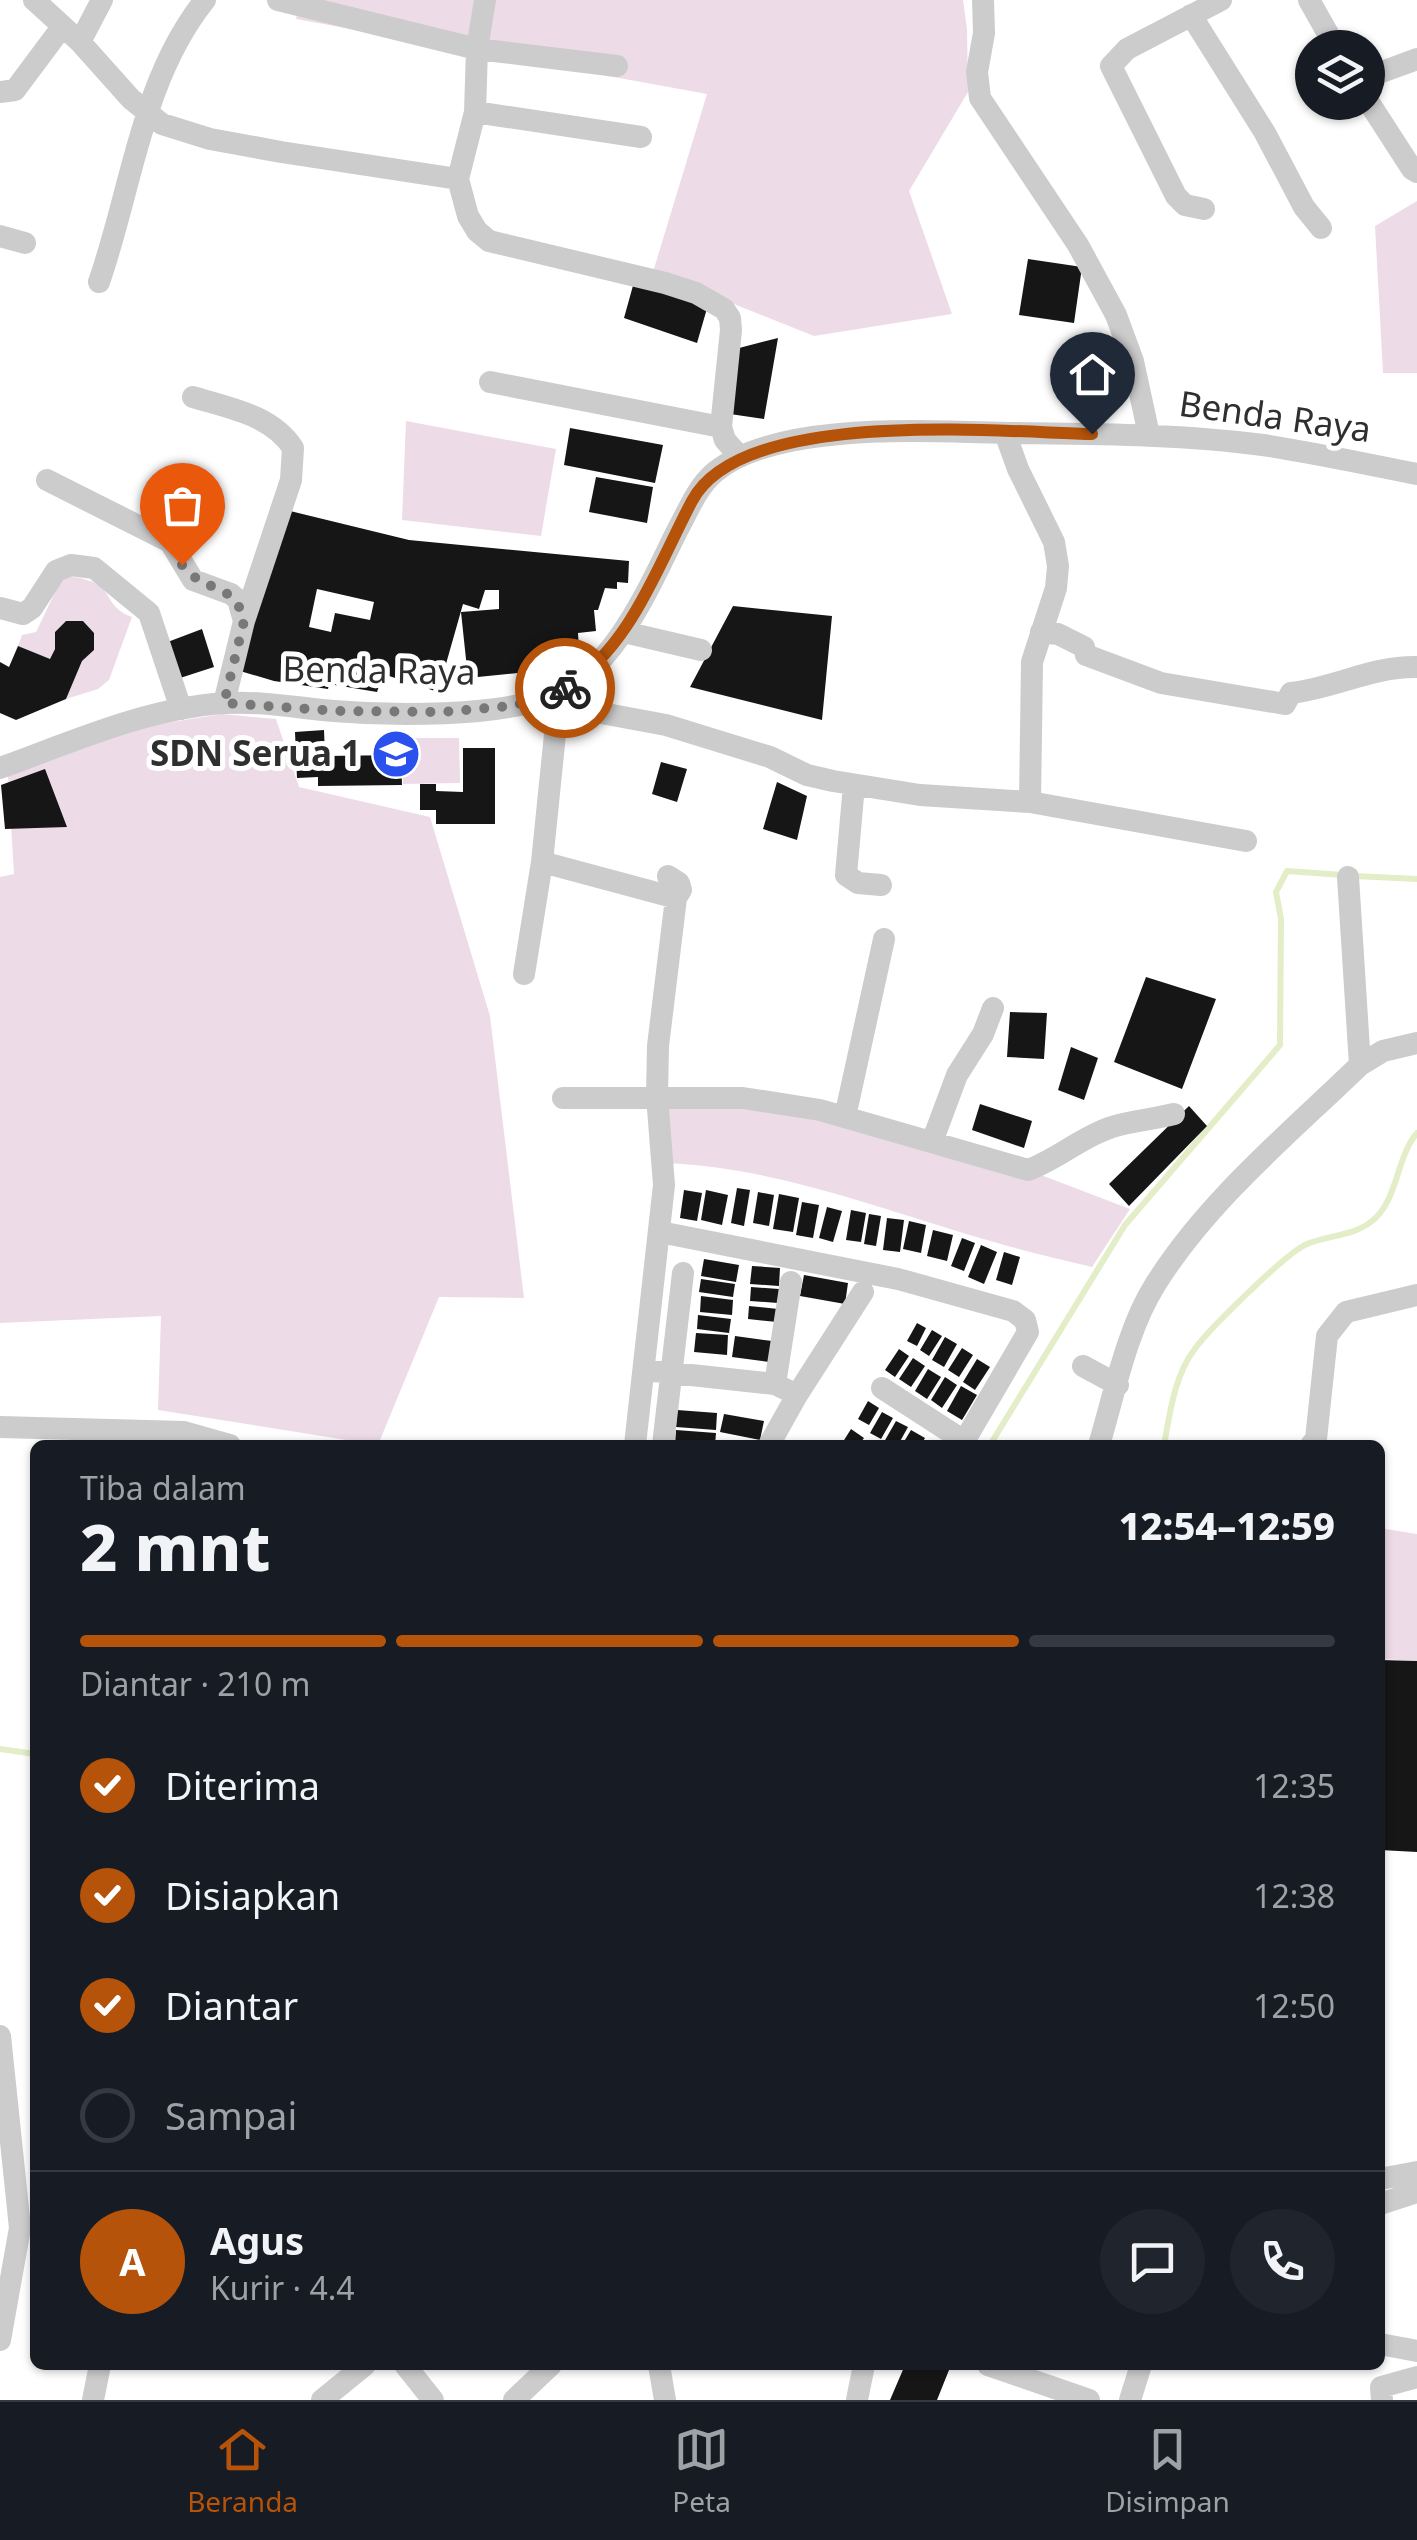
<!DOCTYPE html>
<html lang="id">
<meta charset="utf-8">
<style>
:root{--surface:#171b24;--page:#20242c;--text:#f1f3f6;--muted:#9ea1a6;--line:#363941;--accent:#b45309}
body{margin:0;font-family:"Noto Sans",sans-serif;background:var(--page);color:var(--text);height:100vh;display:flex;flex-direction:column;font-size:38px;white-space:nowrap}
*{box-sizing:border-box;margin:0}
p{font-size:32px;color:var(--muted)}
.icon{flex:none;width:55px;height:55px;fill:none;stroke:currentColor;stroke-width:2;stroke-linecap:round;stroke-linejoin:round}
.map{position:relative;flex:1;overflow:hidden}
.sheet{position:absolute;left:30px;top:1440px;width:1355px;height:930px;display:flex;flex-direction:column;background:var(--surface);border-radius:15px;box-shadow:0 2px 8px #0004}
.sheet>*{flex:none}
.buttons{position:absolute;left:1295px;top:30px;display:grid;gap:20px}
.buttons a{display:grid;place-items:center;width:90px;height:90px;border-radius:50%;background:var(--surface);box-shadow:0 2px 8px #0004;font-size:50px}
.pin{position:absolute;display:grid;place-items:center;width:85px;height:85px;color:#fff;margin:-102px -42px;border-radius:50% 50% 50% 0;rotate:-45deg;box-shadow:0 0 10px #0007}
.pin .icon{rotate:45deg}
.courier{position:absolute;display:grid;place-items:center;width:100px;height:100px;margin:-50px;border:8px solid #b45309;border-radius:50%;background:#fff;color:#222;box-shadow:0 2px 12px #0007}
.head em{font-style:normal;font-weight:800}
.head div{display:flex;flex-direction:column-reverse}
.head{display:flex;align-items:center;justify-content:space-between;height:170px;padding:0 50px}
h1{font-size:65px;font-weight:800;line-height:75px}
.bar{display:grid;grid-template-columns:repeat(4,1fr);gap:15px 10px;align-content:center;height:120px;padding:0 50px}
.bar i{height:12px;border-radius:8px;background:var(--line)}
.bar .on{background:var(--accent)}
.bar p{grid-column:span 4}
.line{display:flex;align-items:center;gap:25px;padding:0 50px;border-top:2px solid var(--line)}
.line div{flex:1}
.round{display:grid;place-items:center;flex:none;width:105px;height:105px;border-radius:52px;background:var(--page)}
ol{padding:0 50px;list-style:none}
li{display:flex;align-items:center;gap:30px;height:110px}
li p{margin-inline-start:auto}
li .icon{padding:10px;border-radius:50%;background:var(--accent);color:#fff;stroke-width:4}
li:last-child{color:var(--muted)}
li i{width:55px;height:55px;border:5px solid var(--line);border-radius:50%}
.tabs{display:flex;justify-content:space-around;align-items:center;height:140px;border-top:2px solid var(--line);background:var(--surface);font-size:28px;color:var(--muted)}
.tabs a{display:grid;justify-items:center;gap:5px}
.tabs .on{color:var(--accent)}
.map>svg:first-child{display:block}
.green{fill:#eddce7}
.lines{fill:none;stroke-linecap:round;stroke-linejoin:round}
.stream{stroke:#e3edc7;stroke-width:6}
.building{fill:#161616;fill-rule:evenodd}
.minor{stroke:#ccc;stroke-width:22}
.done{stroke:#787878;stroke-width:10;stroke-dasharray:0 18}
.route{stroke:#b45309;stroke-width:12}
.labels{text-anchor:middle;stroke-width:10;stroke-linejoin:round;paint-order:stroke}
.street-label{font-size:35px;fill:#2f2f2f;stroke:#fff}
.poi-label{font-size:35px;font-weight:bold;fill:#2f2f2f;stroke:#fff;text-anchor:end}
</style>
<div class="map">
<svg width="1417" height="2400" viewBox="0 0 1417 2400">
<rect width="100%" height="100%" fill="#fff"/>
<path class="green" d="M 300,0 L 963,0 L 967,29 L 968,92 L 909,191 L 952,314 L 814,336 L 653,272 L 707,94 L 296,19 Z
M 1417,201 L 1417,373 L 1383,373 L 1375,226 Z
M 406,421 L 556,449 L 541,536 L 402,520 Z
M 68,576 C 121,583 98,604 132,617 L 109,680 L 98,689 L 66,699 L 82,661 L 94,650 L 94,633 L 83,621 L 66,621 L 55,632 L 55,649 L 50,660 L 18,646 L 22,635 L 36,632 L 59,584 Z
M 222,714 L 276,719 L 299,787 L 430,817 L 490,1016 L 524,1298 L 439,1297 L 378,1445 L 158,1410 L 161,1316 L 0,1323 L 0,877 L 14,874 L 8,775 L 128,729 Z
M 402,738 L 459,738 L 460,783 L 403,784 Z
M 657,1096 L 743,1098 L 1028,1170 L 1130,1209 L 1092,1267 C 1062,1260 1031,1253 1001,1244 C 890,1213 780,1167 663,1163 Z
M 1380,1528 L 1417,1534 L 1417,1661 L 1380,1659 Z"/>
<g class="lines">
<path class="stream" d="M 1355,876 L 1417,879
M 990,1445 L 1125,1225 L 1280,1045 L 1281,919 L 1276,892 L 1287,871 L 1343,875
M 1164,1445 C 1170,1413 1174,1377 1194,1350 C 1207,1331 1287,1252 1307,1244 C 1328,1235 1354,1236 1372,1221 C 1398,1201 1396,1157 1417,1133
M 0,1749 L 35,1754"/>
</g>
<path class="building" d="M 1028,259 L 1082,267 L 1074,323 L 1019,315 Z
M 634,282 L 708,305 L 697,343 L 624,318 Z
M 778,338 L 764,419 L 730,414 L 739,348 Z
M 570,428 L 663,445 L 655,483 L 564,465 Z
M 596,477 L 653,487 L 647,523 L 589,512 Z
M 286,510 L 409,540 L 629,561 L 628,583 L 617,582 L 617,589 L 605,588 L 598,610 L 594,610 L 596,631 L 578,633 L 579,648 L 556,651 L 558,669 L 468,678 L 461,612 L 499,609 L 499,590 L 485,590 L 479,609 L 463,604 L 438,692 L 383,674 L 377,692 L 329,684 L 328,689 L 274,681 L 240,671 ZM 317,589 L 374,602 L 370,620 L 335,613 L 331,632 L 309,627 Z
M 733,606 L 832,616 L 822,720 L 690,687 Z
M 66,621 L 83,621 L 94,633 L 94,650 L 82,661 L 66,699 L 16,720 L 0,713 L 0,662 L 9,667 L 18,646 L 50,659 L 55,649 L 55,632 Z
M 202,629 L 214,667 L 177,679 L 165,643 Z
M 324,730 L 325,756 L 401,755 L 402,785 L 318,786 L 318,777 L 297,778 L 295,732 Z
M 463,748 L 495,748 L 495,824 L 436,824 L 436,810 L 420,810 L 420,784 L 436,784 L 436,791 L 463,792 Z
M 661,762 L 687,769 L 677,802 L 652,794 Z
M 45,769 L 67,827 L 5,829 L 1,785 Z
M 777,782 L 807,796 L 797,840 L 763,829 Z
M 1146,977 L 1216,999 L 1182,1089 L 1114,1062 Z
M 1010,1012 L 1047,1013 L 1044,1059 L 1007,1057 Z
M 1071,1047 L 1098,1058 L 1084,1100 L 1058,1090 Z
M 980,1104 L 1032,1121 L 1024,1148 L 972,1130 Z
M 1189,1106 L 1207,1126 L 1129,1206 L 1109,1184 Z
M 737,1188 L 750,1190 L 744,1226 L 731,1223 Z
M 684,1190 L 702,1193 L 697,1221 L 680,1218 Z
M 706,1190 L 728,1195 L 722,1225 L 701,1220 Z
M 758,1192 L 774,1195 L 769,1226 L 753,1223 Z
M 779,1194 L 799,1198 L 793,1232 L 773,1229 Z
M 802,1202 L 819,1205 L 813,1238 L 796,1235 Z
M 827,1207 L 842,1211 L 833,1242 L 819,1238 Z
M 851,1210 L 866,1213 L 861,1242 L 846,1240 Z
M 869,1214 L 881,1216 L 876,1246 L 864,1244 Z
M 887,1218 L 904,1220 L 900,1252 L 883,1250 Z
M 909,1221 L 926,1225 L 921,1253 L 903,1249 Z
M 933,1230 L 953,1235 L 947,1261 L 927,1256 Z
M 962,1238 L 975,1243 L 964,1271 L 951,1266 Z
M 981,1245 L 997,1252 L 984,1284 L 968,1277 Z
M 1004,1252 L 1020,1257 L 1012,1285 L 996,1280 Z
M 704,1259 L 739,1265 L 736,1282 L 701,1276 Z
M 752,1266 L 780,1268 L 779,1286 L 750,1284 Z
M 804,1275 L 848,1283 L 845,1304 L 800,1296 Z
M 701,1279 L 735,1284 L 733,1297 L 699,1292 Z
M 751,1287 L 779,1289 L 778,1303 L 750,1301 Z
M 701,1296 L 733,1300 L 732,1315 L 700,1312 Z
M 749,1306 L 778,1309 L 777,1322 L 748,1319 Z
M 698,1315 L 731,1319 L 729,1333 L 697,1329 Z
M 917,1323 L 926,1328 L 917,1346 L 907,1341 Z
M 932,1330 L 942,1336 L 929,1356 L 920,1350 Z
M 696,1333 L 728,1335 L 727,1355 L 694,1352 Z
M 735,1336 L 772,1341 L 769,1362 L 732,1357 Z
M 945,1337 L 957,1344 L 944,1367 L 932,1360 Z
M 962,1348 L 973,1355 L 959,1377 L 948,1370 Z
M 899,1349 L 909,1356 L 895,1377 L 885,1370 Z
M 913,1358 L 925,1366 L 911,1387 L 899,1379 Z
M 977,1359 L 990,1367 L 975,1390 L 963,1382 Z
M 928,1369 L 941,1377 L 927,1399 L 915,1391 Z
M 945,1377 L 957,1385 L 942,1408 L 931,1400 Z
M 961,1386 L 977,1395 L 962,1420 L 947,1411 Z
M 868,1401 L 879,1408 L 869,1425 L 858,1419 Z
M 677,1410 L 717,1413 L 716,1430 L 676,1427 Z
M 882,1412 L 893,1418 L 881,1439 L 870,1433 Z
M 724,1414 L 764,1421 L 760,1440 L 720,1432 Z
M 896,1421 L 908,1427 L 898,1445 L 890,1445 L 884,1442 Z
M 851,1429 L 864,1438 L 859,1445 L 841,1445 Z
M 676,1430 L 716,1433 L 715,1445 L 675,1445 Z
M 911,1430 L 925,1438 L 921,1445 L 902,1445 Z
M 1380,1660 L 1417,1661 L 1417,1852 L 1380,1850 Z
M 905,2365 L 951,2365 L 937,2400 L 890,2400 Z"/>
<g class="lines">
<path class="minor" d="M 34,0 L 80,42 L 131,99 L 162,124 L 210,139 L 281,152 L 458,179
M 278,0 L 477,49 L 617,66
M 485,0 L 477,49 L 475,112 L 458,179 L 468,216 L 477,231 L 489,241 L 665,283 L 696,293 L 724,309 L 730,318 L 731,330 L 721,427 L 725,440 L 740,457
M 983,0 L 984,33 L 977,72 L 980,98 L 1078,245 L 1116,315 L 1133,361 L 1149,435
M 1309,0 L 1336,48
M 1191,15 L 1265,133 L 1304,207 L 1321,228
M 80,42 L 102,0
M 1368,77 L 1417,59
M 0,92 L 15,90 L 62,27
M 1368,101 L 1412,169 L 1417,172
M 475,112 L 641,137
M 1204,209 L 1185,205 L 1176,196 L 1111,66 L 1127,49 L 1221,0
M 0,236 L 25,243
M 99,282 C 132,188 141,80 205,0
M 490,382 L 721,427
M 193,397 C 229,408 272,415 293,448 L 291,480 L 244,621
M 1005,433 L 1018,469 L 1054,542 L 1058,566 L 1056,588 L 1032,662 L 1030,802
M 47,480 L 170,542 L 193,580 L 231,594 L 238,600 L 244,621 L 224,703
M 0,608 L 23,614 L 32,608 L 56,571 L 71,565 L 94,568 L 149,613 L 181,709
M 624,632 L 701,650
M 1041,632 L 1058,634 L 1084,647 L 1086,655 L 1161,683 L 1285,704 L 1291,693 C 1334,688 1373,666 1417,667
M 558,705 L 666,725 L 770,757 L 807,775 L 833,781 L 920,795 L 1030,802 L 1246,841
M 0,768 C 72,742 147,708 225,703 C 261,701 298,708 334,711 C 393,716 497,717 552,696 C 614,671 649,587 677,531 C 688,511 697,487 715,472 C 779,420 934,432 1013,433 C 1096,434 1181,434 1263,445 C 1315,453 1366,464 1417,474
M 854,785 L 846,875 L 858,883 L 881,885
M 542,862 L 676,898 L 658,1046 L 657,1096 L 664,1185 L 635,1445
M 668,876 L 679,883 L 681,890 L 676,898
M 1348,877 L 1360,1065
M 524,974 L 542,862 L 558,705 L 555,695
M 563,1098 L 743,1098 L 820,1110 L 1028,1170 C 1058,1159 1081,1137 1112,1127 C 1132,1121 1154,1119 1174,1114
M 845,1117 L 884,939
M 932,1142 L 957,1075 L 983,1034 L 993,1008
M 660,1232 L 898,1279 L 1013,1311 L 1025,1320 L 1028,1332 L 962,1445
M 1083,1366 L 1118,1385
M 645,1370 L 775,1384 L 797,1395 L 769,1445
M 775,1384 L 791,1282
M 882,1388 L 964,1441
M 797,1395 L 863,1292
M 0,1427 L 184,1432 L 230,1445
M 663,1445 L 683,1273
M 1099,1445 C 1114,1395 1127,1329 1155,1285 C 1207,1201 1290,1133 1360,1065 L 1383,1051 L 1417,1043
M 1311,1445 L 1316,1439 L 1327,1336 L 1346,1312 L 1417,1295
M 0,2036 L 20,2228 L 0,2340
M 1380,2179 L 1417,2172
M 1380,2204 L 1417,2192
M 1380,2344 L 1417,2351
M 405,2365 L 433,2400
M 659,2365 L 665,2400
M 988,2365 L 1089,2400
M 93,2400 L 100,2365
M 322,2400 L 365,2365
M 514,2400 L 551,2365
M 857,2400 L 864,2365
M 1130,2400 L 1141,2365
M 1382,2400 L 1381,2387 L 1417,2377"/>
</g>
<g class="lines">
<path class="done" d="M 182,565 C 206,595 235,581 244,621 L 224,703 L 338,711 L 443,712 L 511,706 L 555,695 L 565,688"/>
<path class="route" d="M 565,688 C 631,647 657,567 692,501 C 742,407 998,432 1092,434"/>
</g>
<defs>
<g id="school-disc" transform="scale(2.5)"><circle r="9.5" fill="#2a50ed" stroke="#fff"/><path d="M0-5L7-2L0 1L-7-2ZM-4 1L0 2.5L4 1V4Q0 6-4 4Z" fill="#fff"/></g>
</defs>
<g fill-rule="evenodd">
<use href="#school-disc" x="396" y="754"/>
</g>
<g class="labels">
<g class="street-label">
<text transform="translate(1275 417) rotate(8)" y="12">Benda Raya</text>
<text transform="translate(379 671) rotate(1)" y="12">Benda Raya</text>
</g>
<g class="poi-label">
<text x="361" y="766">SDN Serua 1</text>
</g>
</g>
</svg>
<div class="buttons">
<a><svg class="icon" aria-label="layers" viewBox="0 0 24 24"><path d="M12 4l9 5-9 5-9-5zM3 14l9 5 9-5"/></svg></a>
</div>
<div class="pin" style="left:182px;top:565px;background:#ea580c"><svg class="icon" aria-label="bag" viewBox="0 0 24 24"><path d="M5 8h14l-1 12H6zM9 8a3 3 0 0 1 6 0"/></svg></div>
<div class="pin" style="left:1092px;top:434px;background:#1f2937"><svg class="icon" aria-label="home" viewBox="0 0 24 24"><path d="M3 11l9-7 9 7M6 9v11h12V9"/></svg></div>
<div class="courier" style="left:565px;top:688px"><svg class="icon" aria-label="bike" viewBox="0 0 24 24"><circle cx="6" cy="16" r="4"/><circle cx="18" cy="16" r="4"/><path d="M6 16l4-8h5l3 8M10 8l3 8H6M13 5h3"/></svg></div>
<section class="sheet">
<div class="head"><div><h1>2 mnt</h1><p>Tiba dalam</p></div><em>12:54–12:59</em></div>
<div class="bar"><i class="on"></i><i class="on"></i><i class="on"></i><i></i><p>Diantar · 210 m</p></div>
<ol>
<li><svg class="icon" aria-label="check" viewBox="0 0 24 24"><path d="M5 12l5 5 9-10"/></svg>Diterima<p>12:35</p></li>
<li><svg class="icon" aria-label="check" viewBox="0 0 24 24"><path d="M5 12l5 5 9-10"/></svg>Disiapkan<p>12:38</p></li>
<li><svg class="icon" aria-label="check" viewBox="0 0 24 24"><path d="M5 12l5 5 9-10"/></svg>Diantar<p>12:50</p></li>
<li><i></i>Sampai</li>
</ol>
<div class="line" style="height:180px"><b class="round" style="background:var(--accent);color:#fff">A</b><div><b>Agus</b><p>Kurir · 4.4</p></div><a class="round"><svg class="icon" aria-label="chat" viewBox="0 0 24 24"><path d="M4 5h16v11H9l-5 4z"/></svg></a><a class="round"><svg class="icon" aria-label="phone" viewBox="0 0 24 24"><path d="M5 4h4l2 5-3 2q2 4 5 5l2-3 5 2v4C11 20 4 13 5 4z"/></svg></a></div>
</section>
</div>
<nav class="tabs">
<a class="on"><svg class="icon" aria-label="home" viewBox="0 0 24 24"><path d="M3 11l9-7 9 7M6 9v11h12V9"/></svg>Beranda</a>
<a><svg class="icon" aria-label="map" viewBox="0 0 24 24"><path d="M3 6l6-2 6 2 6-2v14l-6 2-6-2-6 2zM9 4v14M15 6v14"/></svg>Peta</a>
<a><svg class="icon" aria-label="saved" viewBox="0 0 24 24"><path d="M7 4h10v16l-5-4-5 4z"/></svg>Disimpan</a>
</nav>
